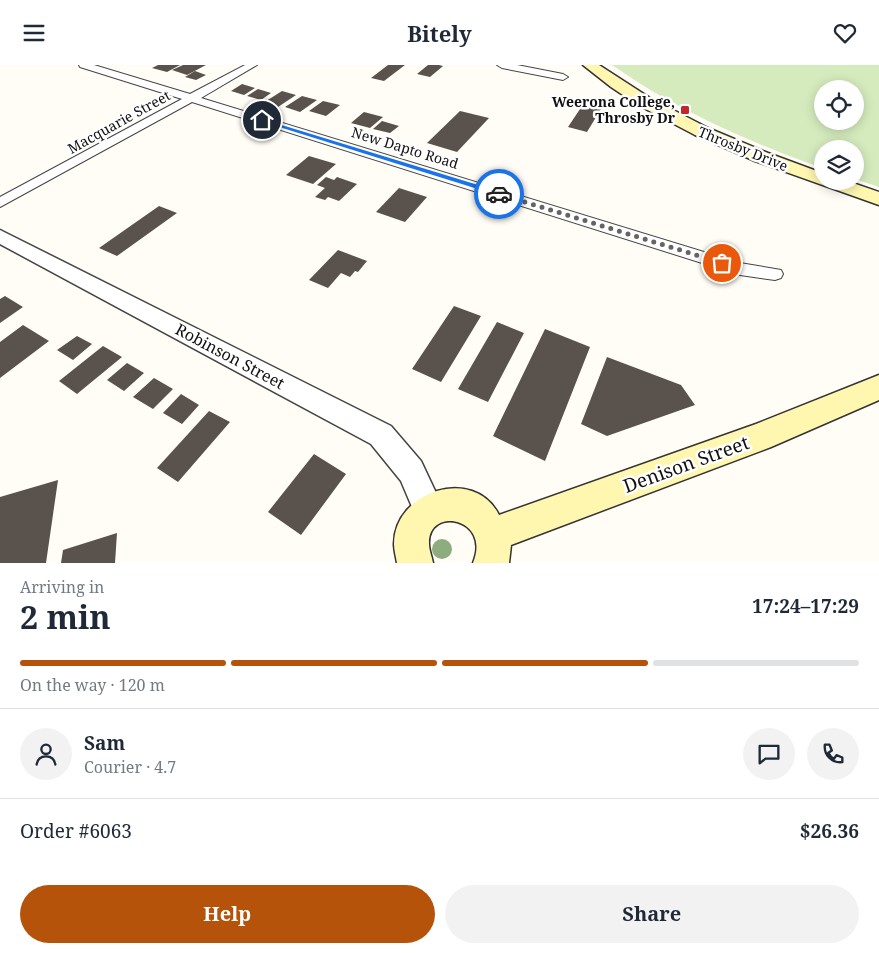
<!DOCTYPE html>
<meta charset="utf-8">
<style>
:root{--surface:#fff;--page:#f2f2f3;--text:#1f2937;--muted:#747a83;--line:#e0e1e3;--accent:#b45309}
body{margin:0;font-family:"Noto Serif",serif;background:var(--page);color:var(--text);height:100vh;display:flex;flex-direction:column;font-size:19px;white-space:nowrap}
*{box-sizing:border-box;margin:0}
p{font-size:16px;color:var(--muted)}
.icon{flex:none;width:28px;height:28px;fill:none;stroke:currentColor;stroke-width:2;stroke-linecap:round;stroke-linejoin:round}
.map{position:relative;height:498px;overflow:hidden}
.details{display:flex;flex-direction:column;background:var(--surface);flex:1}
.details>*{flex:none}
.fabs{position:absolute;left:814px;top:15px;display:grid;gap:10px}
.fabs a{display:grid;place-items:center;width:50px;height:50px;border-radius:50%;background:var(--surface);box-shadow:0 2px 12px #0003;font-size:25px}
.pin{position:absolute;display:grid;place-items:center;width:42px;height:42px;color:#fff;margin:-21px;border:2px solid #fff;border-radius:50%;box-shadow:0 1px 5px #0007}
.courier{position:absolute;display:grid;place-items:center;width:50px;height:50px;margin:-25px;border:4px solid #1a73e8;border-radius:50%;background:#fff;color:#222;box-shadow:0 1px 6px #0007}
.headline em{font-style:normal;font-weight:700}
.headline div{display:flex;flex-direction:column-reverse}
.headline{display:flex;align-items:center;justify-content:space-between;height:85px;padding:0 20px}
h1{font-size:32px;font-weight:700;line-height:38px}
.bar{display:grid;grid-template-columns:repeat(4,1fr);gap:8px 5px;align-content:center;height:60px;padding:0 20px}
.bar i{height:6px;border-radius:4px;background:var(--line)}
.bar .selected{background:var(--accent)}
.bar p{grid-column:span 4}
.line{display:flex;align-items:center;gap:12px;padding:0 20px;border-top:1px solid var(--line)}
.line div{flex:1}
.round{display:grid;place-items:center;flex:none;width:52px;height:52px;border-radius:26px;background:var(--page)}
.cta{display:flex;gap:10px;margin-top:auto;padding:10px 20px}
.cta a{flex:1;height:58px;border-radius:30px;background:var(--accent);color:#fff;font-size:20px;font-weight:700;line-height:58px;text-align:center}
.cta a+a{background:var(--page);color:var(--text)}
header{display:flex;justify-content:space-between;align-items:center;height:65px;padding:0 20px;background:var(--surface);font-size:22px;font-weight:700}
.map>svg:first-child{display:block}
.green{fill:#d5ebbd;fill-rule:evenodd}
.building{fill:#5a524d}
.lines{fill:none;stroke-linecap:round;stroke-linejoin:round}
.minor-casing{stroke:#444;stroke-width:2}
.tertiary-casing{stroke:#444;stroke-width:3}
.secondary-casing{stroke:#333;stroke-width:3}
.minor{fill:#fff;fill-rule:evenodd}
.tertiary{fill:#fff;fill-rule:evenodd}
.secondary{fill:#fff6b0;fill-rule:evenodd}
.tree{fill:#8dad7f}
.route{fill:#1a73e8}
.done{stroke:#646461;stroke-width:5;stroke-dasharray:0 9}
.poi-dot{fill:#c4262e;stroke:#fff;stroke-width:2}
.labels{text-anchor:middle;stroke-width:5;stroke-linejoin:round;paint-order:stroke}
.far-poi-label{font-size:14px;font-weight:bold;fill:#111;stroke:#fff;text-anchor:end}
.far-street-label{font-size:14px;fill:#111;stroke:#fff}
.street-label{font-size:16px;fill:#111;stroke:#fff}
.near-street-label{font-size:19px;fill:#111;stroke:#fff}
</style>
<header><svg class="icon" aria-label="menu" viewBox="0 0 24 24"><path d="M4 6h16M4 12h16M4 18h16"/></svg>Bitely<svg class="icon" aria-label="heart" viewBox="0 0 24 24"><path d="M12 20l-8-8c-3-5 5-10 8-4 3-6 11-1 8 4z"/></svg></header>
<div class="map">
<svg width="879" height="498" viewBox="0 0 879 498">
<rect width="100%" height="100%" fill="#fffdf5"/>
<path class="green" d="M 612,0 L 879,0 L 879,122 L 855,114 L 855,84 L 822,84 L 822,103 C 768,84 714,61 664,33 C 646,23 629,11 612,0 ZM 822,24 L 855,24 L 855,56 L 822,56 Z"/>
<path class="building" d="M 158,0 L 180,0 L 167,7 L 152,3 Z
M 183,0 L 206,0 L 187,10 L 172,5 Z
M 388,0 L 405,0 L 384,16 L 371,13 Z
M 428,0 L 439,0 L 443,1 L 430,12 L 417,9 Z
M 195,6 L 206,10 L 196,15 L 185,12 Z
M 242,19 L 255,23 L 244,30 L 231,26 Z
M 258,24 L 271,28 L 261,35 L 247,31 Z
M 282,26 L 296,30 L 278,42 L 263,38 Z
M 302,31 L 317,35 L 300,47 L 285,42 Z
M 586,35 L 604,39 L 587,67 L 568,62 Z
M 323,36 L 340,40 L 326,51 L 309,46 Z
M 460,46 L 489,53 L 457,87 L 427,78 Z
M 364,47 L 383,52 L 370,63 L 351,58 Z
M 382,56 L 399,61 L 390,68 L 373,64 Z
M 309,91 L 336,99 L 313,119 L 286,110 Z
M 326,112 L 334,115 L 337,112 L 357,119 L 339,136 L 328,132 L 325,135 L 315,132 L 325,123 L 317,120 Z
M 399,123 L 427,132 L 405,157 L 376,147 Z
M 159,141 L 177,148 L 117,191 L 99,183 Z
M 338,185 L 367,196 L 358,207 L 355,206 L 350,212 L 341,208 L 328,223 L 309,215 Z
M 5,231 L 23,242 L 0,258 L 0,234 Z
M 454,241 L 481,251 L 441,317 L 412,304 Z
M 497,257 L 524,268 L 488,337 L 458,324 Z
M 23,260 L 49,276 L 0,313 L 0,277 Z
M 545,264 L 590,282 L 545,396 L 493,371 Z
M 77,271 L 92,279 L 73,295 L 57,285 Z
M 103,281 L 122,292 L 77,329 L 59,316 Z
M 607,292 L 681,320 L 695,340 L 607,371 L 581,359 Z
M 127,298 L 144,308 L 124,326 L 107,315 Z
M 154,313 L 173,324 L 153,344 L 133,332 Z
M 181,329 L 199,340 L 182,359 L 163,348 Z
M 209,346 L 230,357 L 178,417 L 157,403 Z
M 314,389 L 346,409 L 301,470 L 268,447 Z
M 58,415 L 46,498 L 0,498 L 0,432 Z
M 117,468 L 115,498 L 61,498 L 63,485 Z"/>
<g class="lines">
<g class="minor-casing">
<path id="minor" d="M 79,0 L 94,0 L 190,29 L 245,0 L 257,0 L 201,33 L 740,198 L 781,205 L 783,209 L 781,213 L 775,215 L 740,210 L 192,37 L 0,142 L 0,132 L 182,34 L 80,2 Z
M 497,0 L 517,0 L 563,9 L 568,12 L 563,15 L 502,3 Z"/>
</g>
<g class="tertiary-casing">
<path id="tertiary" d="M 0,165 L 391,361 L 421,396 L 444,445 L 440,456 L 429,460 L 418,456 L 401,416 L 371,379 L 0,179 Z"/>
</g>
<g class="secondary-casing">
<path id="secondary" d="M 583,0 L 599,0 L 650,33 L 708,63 L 768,88 L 822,108 L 822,116 L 847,116 L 879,127 L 879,140 L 755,96 L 695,70 L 638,40 L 611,22 Z
M 879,310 L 879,335 L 771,382 L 511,480 L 509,498 L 473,498 C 492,452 427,441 429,479 C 429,485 432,492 433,498 L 397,498 C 396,492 394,485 394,479 C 394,426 474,400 499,450 L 756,359 Z"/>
</g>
<use href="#minor" class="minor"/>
<use href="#tertiary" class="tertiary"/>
<use href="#secondary" class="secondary"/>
</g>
<circle class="tree" cx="442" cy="484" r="10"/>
<path class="route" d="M 262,54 L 501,127 L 502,129 L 497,130 L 260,56 Z"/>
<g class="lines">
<path class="done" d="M 499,129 L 722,198"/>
</g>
<rect class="poi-dot" x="680" y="40" width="10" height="10" rx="2.5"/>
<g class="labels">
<g class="far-poi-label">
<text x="675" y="42">Weerona College,<tspan x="675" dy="16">Throsby Dr</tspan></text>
</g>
<g class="far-street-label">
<text transform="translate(119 57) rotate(-29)" y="5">Macquarie Street</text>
<text transform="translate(405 83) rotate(17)" y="5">New Dapto Road</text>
<text transform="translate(743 84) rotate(22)" y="5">Throsby Drive</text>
</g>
<g class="street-label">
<text transform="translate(230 291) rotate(28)" y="6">Robinson Street</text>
</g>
<g class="near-street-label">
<text transform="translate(686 399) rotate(-20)" y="7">Denison Street</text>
</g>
</g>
</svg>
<div class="fabs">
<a><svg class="icon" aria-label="locate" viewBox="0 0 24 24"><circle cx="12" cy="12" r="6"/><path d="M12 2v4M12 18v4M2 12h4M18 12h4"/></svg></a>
<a><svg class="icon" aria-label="layers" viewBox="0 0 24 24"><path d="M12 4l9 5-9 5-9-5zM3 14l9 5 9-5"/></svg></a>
</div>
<div class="pin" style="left:722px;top:198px;background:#ea580c"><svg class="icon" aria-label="bag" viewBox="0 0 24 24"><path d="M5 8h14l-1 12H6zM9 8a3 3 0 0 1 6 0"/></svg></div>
<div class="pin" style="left:262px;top:55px;background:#1f2937"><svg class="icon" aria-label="home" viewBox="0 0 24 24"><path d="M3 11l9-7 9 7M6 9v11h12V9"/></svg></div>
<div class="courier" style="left:499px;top:129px"><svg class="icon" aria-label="car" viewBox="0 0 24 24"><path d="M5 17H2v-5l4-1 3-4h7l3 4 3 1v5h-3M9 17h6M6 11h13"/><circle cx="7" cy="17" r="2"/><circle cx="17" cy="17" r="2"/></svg></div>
</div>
<section class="details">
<div class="headline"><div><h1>2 min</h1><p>Arriving in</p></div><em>17:24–17:29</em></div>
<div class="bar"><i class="selected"></i><i class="selected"></i><i class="selected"></i><i></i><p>On the way · 120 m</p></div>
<div class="line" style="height:90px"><a class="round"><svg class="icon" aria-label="person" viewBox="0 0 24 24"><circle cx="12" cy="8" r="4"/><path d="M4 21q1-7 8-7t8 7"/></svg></a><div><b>Sam</b><p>Courier · 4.7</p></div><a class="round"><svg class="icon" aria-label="chat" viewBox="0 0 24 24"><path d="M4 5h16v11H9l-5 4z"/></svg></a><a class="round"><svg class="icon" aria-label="phone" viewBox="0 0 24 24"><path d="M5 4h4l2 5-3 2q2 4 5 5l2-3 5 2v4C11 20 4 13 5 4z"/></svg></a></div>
<div class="line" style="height:65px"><div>Order #6063</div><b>$26.36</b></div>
<div class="cta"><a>Help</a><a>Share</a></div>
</section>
